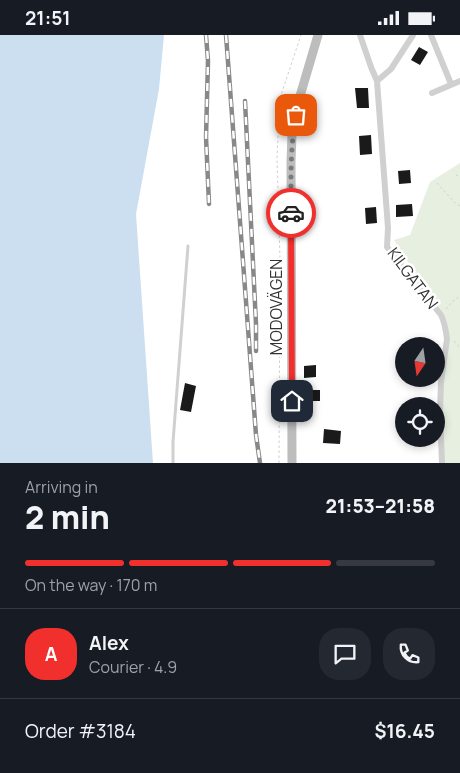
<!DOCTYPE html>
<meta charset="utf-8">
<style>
:root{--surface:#171b24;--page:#242831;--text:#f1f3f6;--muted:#9ea1a6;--line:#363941;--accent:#f12f2d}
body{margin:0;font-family:Manrope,sans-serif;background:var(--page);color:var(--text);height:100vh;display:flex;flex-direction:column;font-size:19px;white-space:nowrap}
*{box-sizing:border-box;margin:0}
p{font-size:16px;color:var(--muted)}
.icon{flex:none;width:28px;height:28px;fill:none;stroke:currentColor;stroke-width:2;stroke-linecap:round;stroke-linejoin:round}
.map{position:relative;height:428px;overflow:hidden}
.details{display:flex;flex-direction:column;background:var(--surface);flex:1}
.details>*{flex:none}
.needle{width:32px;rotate:193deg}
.tools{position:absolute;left:395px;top:302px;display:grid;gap:10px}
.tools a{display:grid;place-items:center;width:50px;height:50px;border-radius:50%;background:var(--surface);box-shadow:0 2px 8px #0003;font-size:25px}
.pin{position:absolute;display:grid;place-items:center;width:42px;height:42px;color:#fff;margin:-21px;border-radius:10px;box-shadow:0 2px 8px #0006}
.courier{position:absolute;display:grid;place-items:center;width:50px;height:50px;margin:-25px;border:4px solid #f12f2d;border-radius:50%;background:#fff;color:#222;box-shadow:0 1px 6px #0007}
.head em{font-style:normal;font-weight:800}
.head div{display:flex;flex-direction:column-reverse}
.head{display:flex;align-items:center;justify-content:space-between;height:85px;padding:0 25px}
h1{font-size:32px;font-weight:800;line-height:38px}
.bar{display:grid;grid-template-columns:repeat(4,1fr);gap:8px 5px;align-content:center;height:60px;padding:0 25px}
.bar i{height:6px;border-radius:4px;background:var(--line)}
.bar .active{background:var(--accent)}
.bar p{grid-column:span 4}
.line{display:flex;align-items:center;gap:12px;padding:0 25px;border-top:1px solid var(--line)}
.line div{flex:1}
.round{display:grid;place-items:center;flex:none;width:52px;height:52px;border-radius:20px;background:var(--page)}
.status{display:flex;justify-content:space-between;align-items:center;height:35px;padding:0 25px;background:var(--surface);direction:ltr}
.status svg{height:14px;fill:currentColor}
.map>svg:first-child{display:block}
.green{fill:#e7f0e0}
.water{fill:#ccdff0}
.building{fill:#1a1a1a}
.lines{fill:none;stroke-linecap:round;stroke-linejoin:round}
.path{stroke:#d0d0d0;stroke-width:1;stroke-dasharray:2.5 2.5;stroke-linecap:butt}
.lane{stroke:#d0d0d0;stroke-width:3}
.street{stroke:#d0d0d0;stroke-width:6}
.secondary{stroke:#bdbdbd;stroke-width:9}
.rail-casing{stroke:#888;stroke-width:4.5}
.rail{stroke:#fff;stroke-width:2.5;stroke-dasharray:8;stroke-linecap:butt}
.done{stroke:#7a7a7a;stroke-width:5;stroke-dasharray:0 9}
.route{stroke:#f12f2d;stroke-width:6}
.labels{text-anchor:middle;stroke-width:5;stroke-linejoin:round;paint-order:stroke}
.street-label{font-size:16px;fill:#333;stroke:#fff}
</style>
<div class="status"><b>21:51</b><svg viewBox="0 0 49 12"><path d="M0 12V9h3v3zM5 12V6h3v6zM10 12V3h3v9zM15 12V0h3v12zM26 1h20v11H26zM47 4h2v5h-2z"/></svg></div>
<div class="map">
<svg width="460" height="428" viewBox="0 0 460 428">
<rect width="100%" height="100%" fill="#fff"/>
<path class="green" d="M 460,128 L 460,428 L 444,428 L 440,377 L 447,304 L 441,280 L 394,205 L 410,200 L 430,147 Z"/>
<path class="water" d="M 0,0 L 164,0 L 159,54 L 136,179 L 153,428 L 0,428 Z"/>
<path class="building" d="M 419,12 L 428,17 L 420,30 L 411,25 Z
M 355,53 L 368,53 L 369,73 L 357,73 Z
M 371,100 L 372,119 L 360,120 L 359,101 Z
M 410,135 L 411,148 L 399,149 L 398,136 Z
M 412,169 L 413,181 L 396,182 L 396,170 Z
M 376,172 L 377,188 L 366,189 L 365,173 Z
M 316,330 L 316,342 L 304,343 L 304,331 Z
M 185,348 L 196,351 L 191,377 L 180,375 Z
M 309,355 L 320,355 L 320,366 L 308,366 Z
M 324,394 L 341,396 L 340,409 L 323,408 Z"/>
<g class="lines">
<path class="path" d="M 456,140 L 460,142
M 437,148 L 455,168 L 460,171
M 446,274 L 453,266 L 460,261
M 454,306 L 460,313
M 279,428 L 280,224 L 277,122 L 280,63 L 301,0"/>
<path class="lane" d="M 173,428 L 173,407 L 188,211"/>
<path class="street" d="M 360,0 L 371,32 L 377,46 L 388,193 L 387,212 L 441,280 C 445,288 446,296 447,304 L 441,347 L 440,377 L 442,428
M 431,0 L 451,49
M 377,46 L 391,34 L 413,0
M 432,58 L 460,46"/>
<path class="secondary" d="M 292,428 L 291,127 L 292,99 L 300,61 L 318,0"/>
<g class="rail-casing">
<path id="rail" d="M 206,0 L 208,26 L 206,102 L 209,169
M 226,0 L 256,400 L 260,428
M 245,66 L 256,289 L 256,316"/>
</g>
<use href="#rail" class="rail"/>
</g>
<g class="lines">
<path class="done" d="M 291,178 C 291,145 290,112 296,80"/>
<path class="route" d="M 291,178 L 292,366"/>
</g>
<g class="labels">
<g class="street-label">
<text transform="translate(413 243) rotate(53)" y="6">KILGATAN</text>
<text transform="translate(276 272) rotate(-90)" y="6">MODOVÄGEN</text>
</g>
</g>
</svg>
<div class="tools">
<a><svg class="needle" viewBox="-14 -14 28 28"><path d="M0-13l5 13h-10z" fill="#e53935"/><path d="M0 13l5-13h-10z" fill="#9ea1a6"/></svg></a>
<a><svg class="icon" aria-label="locate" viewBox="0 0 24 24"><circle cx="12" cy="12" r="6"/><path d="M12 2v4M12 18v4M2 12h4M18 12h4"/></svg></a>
</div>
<div class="pin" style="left:296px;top:80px;background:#ea580c"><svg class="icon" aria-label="bag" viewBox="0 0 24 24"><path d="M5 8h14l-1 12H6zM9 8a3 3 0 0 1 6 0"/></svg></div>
<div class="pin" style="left:292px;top:366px;background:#1f2937"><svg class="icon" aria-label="home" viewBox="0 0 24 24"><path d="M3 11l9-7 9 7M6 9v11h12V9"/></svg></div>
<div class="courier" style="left:291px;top:178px"><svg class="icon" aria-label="car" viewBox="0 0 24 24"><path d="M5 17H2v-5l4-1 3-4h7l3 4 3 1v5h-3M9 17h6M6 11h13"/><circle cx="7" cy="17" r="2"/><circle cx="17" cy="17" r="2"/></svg></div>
</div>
<section class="details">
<div class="head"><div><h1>2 min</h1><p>Arriving in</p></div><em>21:53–21:58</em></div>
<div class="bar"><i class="active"></i><i class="active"></i><i class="active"></i><i></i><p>On the way · 170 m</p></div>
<div class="line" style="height:90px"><b class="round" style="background:var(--accent);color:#fff">A</b><div><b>Alex</b><p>Courier · 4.9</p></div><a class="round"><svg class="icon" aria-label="chat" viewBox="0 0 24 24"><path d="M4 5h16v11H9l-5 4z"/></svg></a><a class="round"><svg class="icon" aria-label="phone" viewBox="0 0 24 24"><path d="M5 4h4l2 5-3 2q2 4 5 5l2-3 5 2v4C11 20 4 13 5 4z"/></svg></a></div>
<div class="line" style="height:65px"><div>Order #3184</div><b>$16.45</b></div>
</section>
